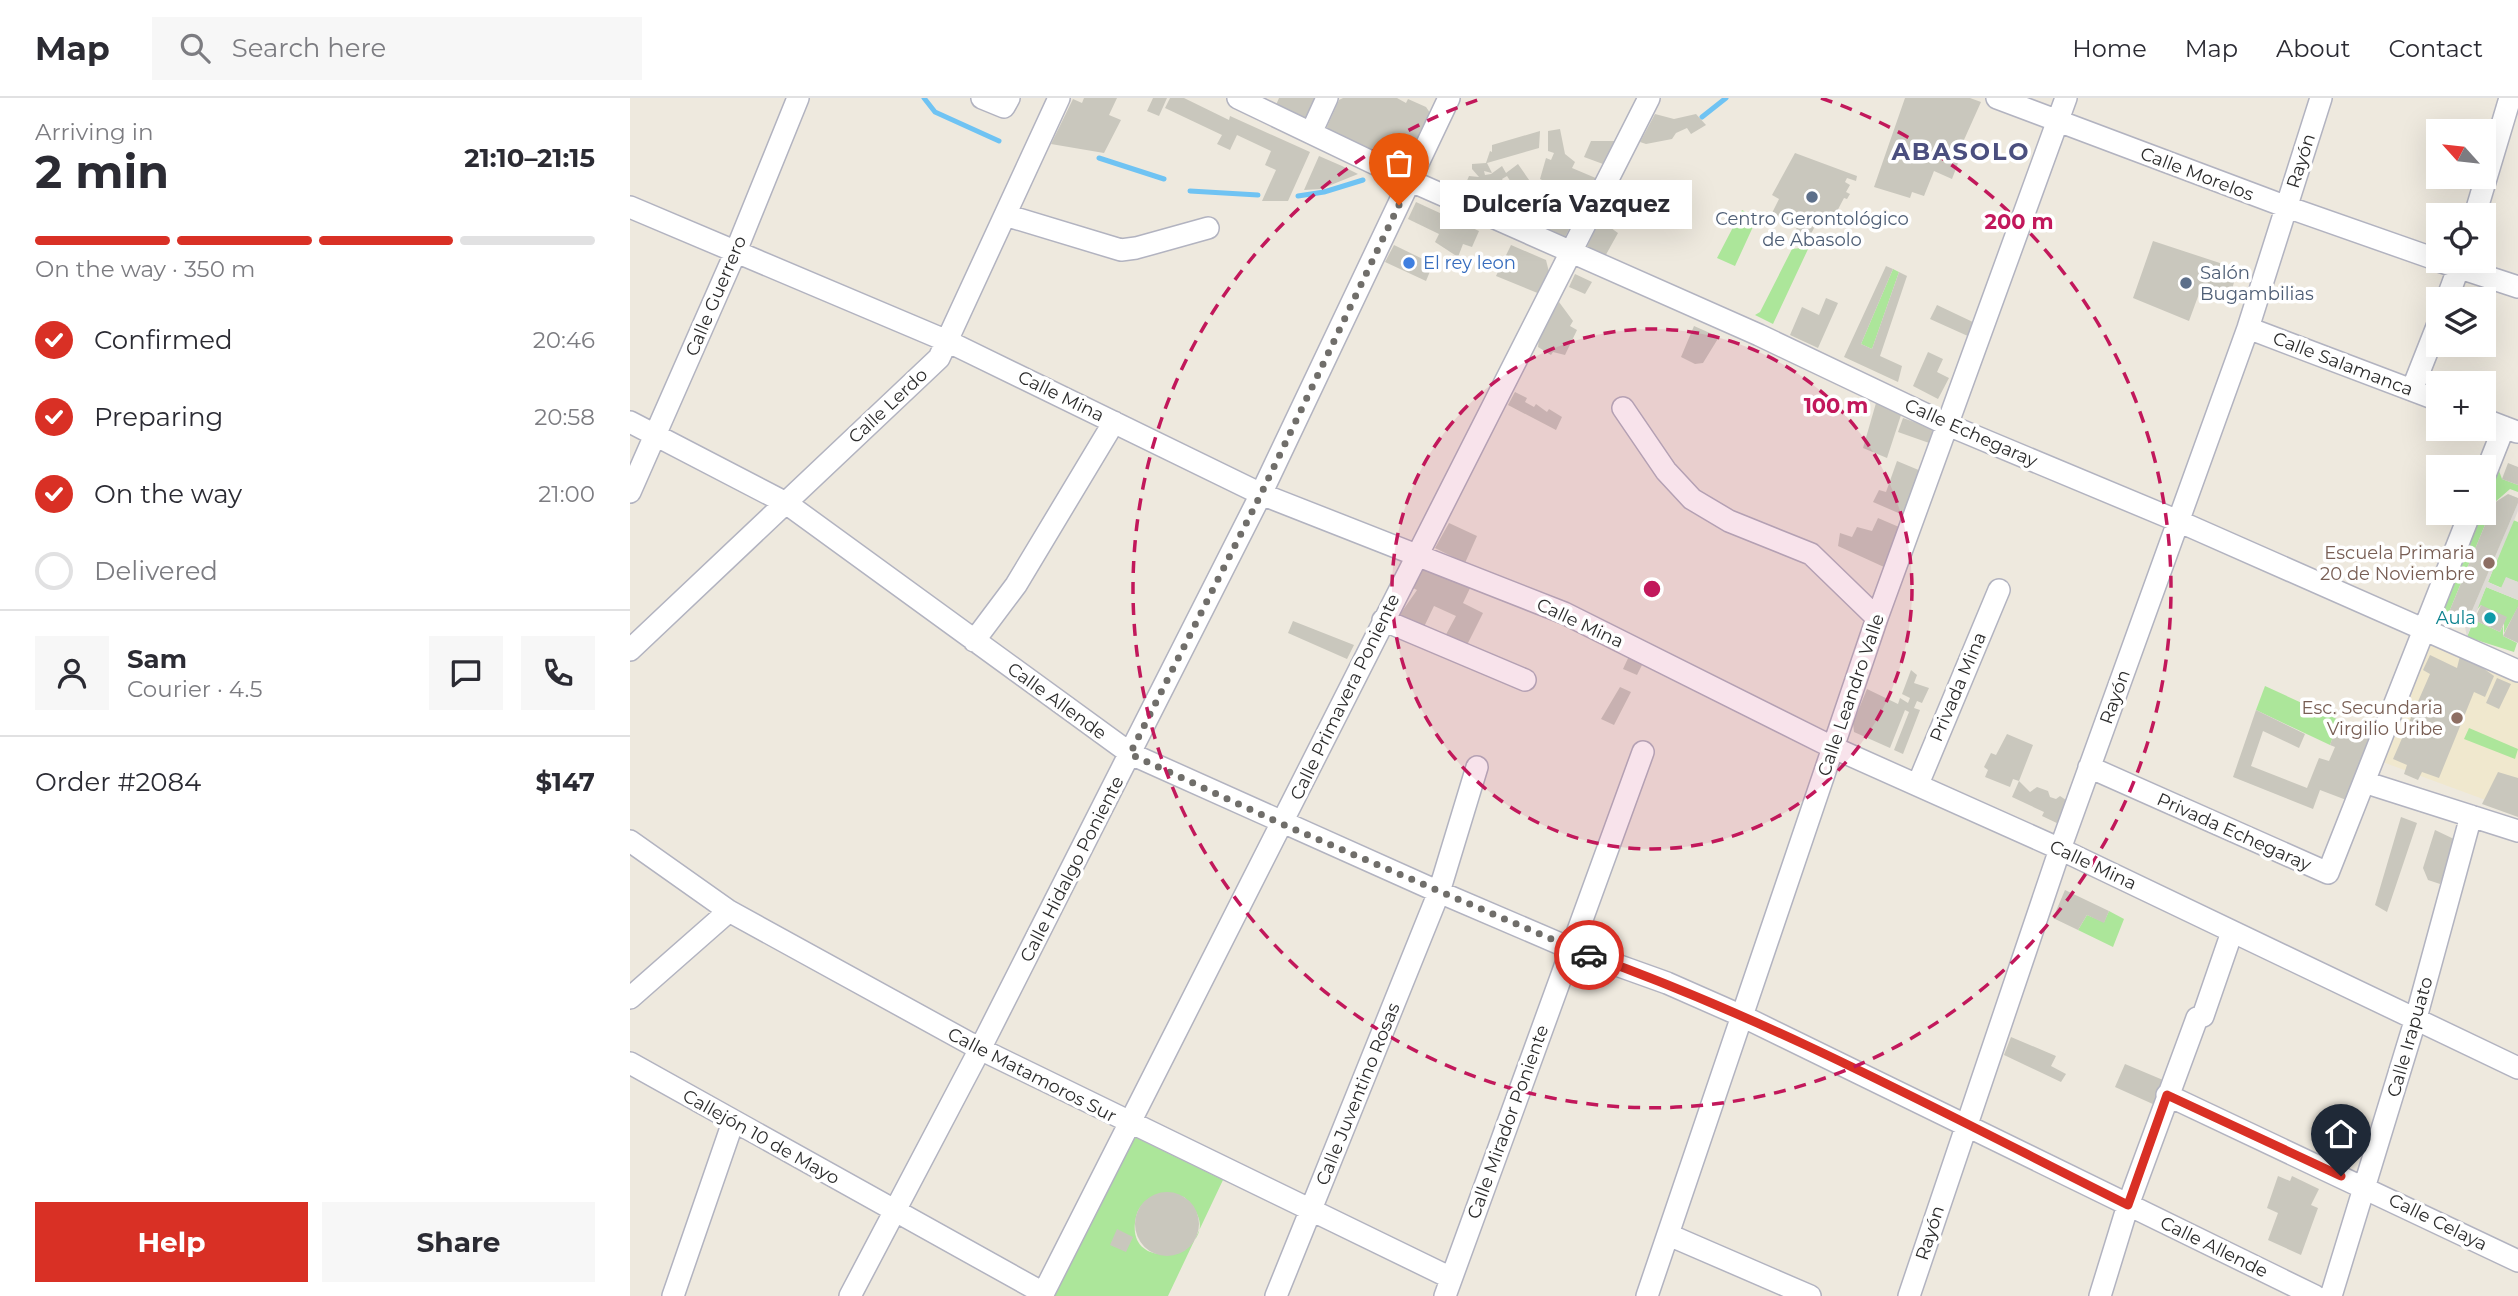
<!DOCTYPE html>
<meta charset="utf-8">
<style>
:root{--surface:#fff;--page:#f7f7f7;--text:#2b2b33;--muted:#7c7c81;--line:#e1e1e2;--accent:#d93025}
body{margin:0;font-family:Montserrat,sans-serif;background:var(--page);color:var(--text);height:100vh;display:flex;flex-direction:column;font-size:26px;white-space:nowrap}
*{box-sizing:border-box;margin:0}
p{font-size:23px;color:var(--muted)}
.icon{flex:none;width:38px;height:38px;fill:none;stroke:currentColor;stroke-width:2;stroke-linecap:round;stroke-linejoin:round}
.map{position:relative;flex:1;overflow:hidden}
.sheet{display:flex;flex-direction:column;background:var(--surface);width:630px}
.sheet>*{flex:none}
.needle{width:46px;rotate:297deg}
.buttons{position:absolute;left:1796px;top:21px;display:grid;gap:14px}
.buttons a{display:grid;place-items:center;width:70px;height:70px;border-radius:0px;background:var(--surface);box-shadow:0 7px 28px #0002;font-size:35px}
.pin{position:absolute;display:grid;place-items:center;width:60px;height:60px;color:#fff;margin:-72px -30px;border-radius:50% 50% 50% 0;rotate:-45deg;box-shadow:0 0 7px #0007}
.pin .icon{rotate:45deg}
.courier{position:absolute;display:grid;place-items:center;width:70px;height:70px;margin:-35px;border:5px solid #d93025;border-radius:50%;background:#fff;color:#222;box-shadow:0 2px 9px #0007}
.bubble{position:absolute;height:49px;border-radius:0px;background:var(--surface);box-shadow:0 7px 28px #0002;font-size:23px;font-weight:700;line-height:49px;text-align:center}
.head em{font-style:normal;font-weight:700}
.head div{display:flex;flex-direction:column-reverse}
.head{display:flex;align-items:center;justify-content:space-between;height:119px;padding:0 35px}
h1{font-size:46px;font-weight:700;line-height:52px}
.bar{display:grid;grid-template-columns:repeat(4,1fr);gap:10px 7px;align-content:center;height:84px;padding:0 35px}
.bar i{height:9px;border-radius:5px;background:var(--line)}
.bar .selected{background:var(--accent)}
.bar p{grid-column:span 4}
.line{display:flex;align-items:center;gap:18px;padding:0 35px;border-top:2px solid var(--line)}
.line div{flex:1}
.round{display:grid;place-items:center;flex:none;width:74px;height:74px;border-radius:0px;background:var(--page)}
ol{padding:0 35px;list-style:none}
li{display:flex;align-items:center;gap:21px;height:77px}
li p{margin-inline-start:auto}
li .icon{padding:7px;border-radius:50%;background:var(--accent);color:#fff;stroke-width:4}
li:last-child{color:var(--muted)}
li i{width:38px;height:38px;border:4px solid var(--line);border-radius:50%}
.primary-button{display:flex;gap:14px;margin-top:auto;padding:14px 35px}
.primary-button a{flex:1;height:80px;border-radius:0px;background:var(--accent);color:#fff;font-size:28px;font-weight:700;line-height:80px;text-align:center}
.primary-button a+a{background:var(--page);color:var(--text)}
header{display:flex;align-items:center;gap:42px;box-sizing:border-box;height:98px;padding:0 35px;background:var(--surface);border-bottom:2px solid var(--line)}
header strong{font-size:33px}
nav{display:flex;gap:38px;margin-inline-start:auto;font-size:24px}
.search{width:490px;height:63px;background:var(--page);display:flex;align-items:center;gap:18px;box-sizing:border-box;padding:0 24px;border-radius:0px;color:var(--muted);font-size:26px}
main{display:flex;flex:1;min-height:0}
.map>svg:first-child{display:block}
.education{fill:#f0e8ce}
.green{fill:#ace69a;fill-rule:evenodd}
.plaza{fill:#dedbd6}
.lines{fill:none;stroke-linecap:round;stroke-linejoin:round}
.stream{stroke:#6fc3f3;stroke-width:5}
.building{fill:#c9c7bd}
.minor-casing{stroke:#b2b3c0;stroke-width:24}
.minor{stroke:#fff;stroke-width:21}
.done{stroke:#706e6a;stroke-width:7;stroke-dasharray:0 12.6}
.route{stroke:#d93025;stroke-width:9}
.ring{fill:none;stroke:#c2185b;stroke-width:3.5;stroke-dasharray:12 9}
.service-dot{fill:#5c6f8a;stroke:#fff;stroke-width:2.5}
.shop-dot{fill:#3f7fe0;stroke:#fff;stroke-width:2.5}
.education-dot{fill:#8d6e63;stroke:#fff;stroke-width:2.5}
.culture-dot{fill:#0f9aa8;stroke:#fff;stroke-width:2.5}
.labels{text-anchor:middle;stroke-width:7;stroke-linejoin:round;paint-order:stroke}
.street-label{font-size:18px;fill:#2c2c2c;stroke:#fff}
.service-label{font-size:18px;fill:#4e5e75;stroke:#fff}
.shop-label{font-size:18px;fill:#366cbe;stroke:#fff;text-anchor:start}
.education-label{font-size:18px;fill:#785e54;stroke:#fff;text-anchor:end}
.culture-label{font-size:18px;fill:#0d838f;stroke:#fff;text-anchor:end}
.district-label{font-size:24px;font-weight:bold;letter-spacing:2px;fill:#4b4f7f;stroke:#fff}
.centre{fill:#c2185b;stroke:#fff;stroke-width:3.5}
.ring-label{font-size:21px;text-anchor:middle;font-weight:bold;fill:#c2185b;stroke:#fff;stroke-width:7;stroke-linejoin:round;paint-order:stroke}
</style>
<header>
<strong>Map</strong>
<div class="search"><svg class="icon" aria-label="search" viewBox="0 0 24 24"><circle cx="10" cy="10" r="6"/><path d="M15 15l6 6"/></svg>Search here</div>
<nav><a>Home</a><a>Map</a><a>About</a><a>Contact</a></nav>
</header>
<main>
<section class="sheet">
<div class="head"><div><h1>2 min</h1><p>Arriving in</p></div><em>21:10–21:15</em></div>
<div class="bar"><i class="selected"></i><i class="selected"></i><i class="selected"></i><i></i><p>On the way · 350 m</p></div>
<ol>
<li><svg class="icon" aria-label="check" viewBox="0 0 24 24"><path d="M5 12l5 5 9-10"/></svg>Confirmed<p>20:46</p></li>
<li><svg class="icon" aria-label="check" viewBox="0 0 24 24"><path d="M5 12l5 5 9-10"/></svg>Preparing<p>20:58</p></li>
<li><svg class="icon" aria-label="check" viewBox="0 0 24 24"><path d="M5 12l5 5 9-10"/></svg>On the way<p>21:00</p></li>
<li><i></i>Delivered</li>
</ol>
<div class="line" style="height:126px"><a class="round"><svg class="icon" aria-label="person" viewBox="0 0 24 24"><circle cx="12" cy="8" r="4"/><path d="M4 21q1-7 8-7t8 7"/></svg></a><div><b>Sam</b><p>Courier · 4.5</p></div><a class="round"><svg class="icon" aria-label="chat" viewBox="0 0 24 24"><path d="M4 5h16v11H9l-5 4z"/></svg></a><a class="round"><svg class="icon" aria-label="phone" viewBox="0 0 24 24"><path d="M5 4h4l2 5-3 2q2 4 5 5l2-3 5 2v4C11 20 4 13 5 4z"/></svg></a></div>
<div class="line" style="height:91px"><div>Order #2084</div><b>$147</b></div>
<div class="primary-button"><a>Help</a><a>Share</a></div>
</section>
<div class="map">
<svg width="1888" height="1198" viewBox="0 0 1888 1198">
<rect width="100%" height="100%" fill="#eee9de"/>
<path class="education" d="M 1798,540 L 1888,578 L 1888,714 L 1750,663 Z"/>
<path class="green" d="M 1112,112 L 1127,120 L 1105,168 L 1087,160 Z
M 1179,149 L 1143,226 L 1125,217 L 1130,214 L 1162,151 Z
M 1263,171 L 1269,174 L 1242,251 L 1231,246 Z
M 1868,370 L 1872,381 L 1888,387 L 1888,394 L 1880,391 L 1864,405 L 1817,519 L 1811,515 L 1851,415 L 1853,415 Z
M 1883,422 L 1888,424 L 1888,484 L 1876,480 L 1872,490 L 1858,484 Z
M 1856,489 L 1888,502 L 1888,509 L 1874,535 L 1874,525 L 1851,507 L 1846,513 Z
M 1844,522 L 1870,534 L 1873,528 L 1873,538 L 1887,545 L 1884,554 L 1837,539 Z
M 1635,588 L 1709,622 L 1700,647 L 1626,612 Z
M 1839,630 L 1888,651 L 1885,661 L 1834,641 Z
M 1479,813 L 1494,821 L 1483,849 L 1448,832 L 1457,817 L 1474,824 Z
M 499,1036 L 593,1082 L 538,1198 L 421,1198 ZM 533,1095 L 554,1099 C 612,1153 491,1185 506,1119 C 509,1105 520,1099 533,1095 Z"/>
<path class="plaza" d="M 1888,405 L 1888,413 L 1858,484 L 1871,490 L 1876,479 L 1888,484 L 1888,502 L 1856,489 L 1837,539 L 1835,529 Z"/>
<g class="lines">
<path class="stream" d="M 294,0 L 305,14 L 369,43
M 1072,19 L 1096,0
M 469,60 L 534,81
M 560,93 L 628,97
M 668,98 L 694,94 L 733,82"/>
</g>
<path class="building" d="M 454,0 L 487,0 L 479,17 L 491,22 L 474,55 L 421,46 L 443,1 L 452,5 Z
M 523,0 L 537,0 L 529,18 L 517,13 Z
M 540,0 L 554,0 L 599,22 L 600,18 L 680,54 L 658,103 L 632,103 L 646,72 L 635,67 L 641,53 L 607,37 L 600,52 L 587,46 L 592,37 L 535,10 Z
M 649,0 L 690,0 L 679,22 L 646,7 Z
M 713,0 L 767,0 L 776,5 L 778,1 L 796,9 L 803,19 L 783,58 L 769,65 L 696,31 L 709,2 Z
M 1275,0 L 1340,0 L 1351,4 L 1329,53 L 1332,55 L 1322,81 L 1304,73 L 1294,98 L 1282,94 L 1280,100 L 1244,89 Z
M 1025,16 L 1044,21 L 1066,16 L 1076,27 L 1061,36 L 1057,30 L 1046,35 L 1042,41 L 1016,46 L 1010,44 Z
M 930,31 L 935,56 L 945,64 L 942,70 L 968,81 L 956,104 L 910,81 L 916,60 L 921,62 L 924,55 L 918,53 L 918,33 Z
M 910,33 L 909,50 L 857,65 L 862,75 L 854,73 L 855,77 L 861,76 L 872,68 L 876,75 L 888,66 L 904,89 L 905,87 L 940,106 L 939,110 L 948,114 L 933,143 L 904,126 L 911,119 L 905,116 L 910,106 L 890,98 L 877,78 L 872,81 L 875,86 L 872,92 L 879,96 L 872,116 L 830,99 L 836,86 L 838,87 L 836,92 L 841,95 L 844,89 L 836,85 L 839,78 L 849,79 L 842,71 L 842,66 L 856,65 L 860,53 L 862,54 L 862,47 Z
M 961,43 L 985,43 L 973,66 L 954,59 Z
M 1165,55 L 1227,78 L 1226,83 L 1217,80 L 1215,84 L 1220,87 L 1216,94 L 1220,96 L 1217,101 L 1214,100 L 1204,119 L 1200,118 L 1196,124 L 1184,130 L 1179,140 L 1165,133 L 1171,122 L 1167,120 L 1163,128 L 1142,115 L 1149,101 L 1142,97 Z
M 689,58 L 712,68 L 728,76 L 691,91 L 674,92 Z
M 786,104 L 849,133 L 842,149 L 833,146 L 828,159 L 805,144 L 809,136 L 778,121 Z
M 970,122 L 988,135 L 973,162 L 955,153 Z
M 1523,143 L 1599,168 L 1595,178 L 1605,181 L 1602,191 L 1593,189 L 1589,199 L 1570,193 L 1559,223 L 1503,200 Z
M 764,147 L 803,166 L 796,183 L 755,164 Z
M 881,147 L 916,162 L 920,178 L 910,196 L 866,178 Z
M 1256,168 L 1263,171 L 1231,246 L 1242,251 L 1269,174 L 1277,178 L 1250,258 L 1272,268 L 1268,284 L 1214,259 Z
M 945,176 L 962,184 L 955,196 L 939,189 Z
M 1196,200 L 1208,205 L 1188,250 L 1160,237 L 1172,209 L 1189,217 Z
M 929,204 L 943,223 L 940,228 L 947,232 L 935,257 L 923,254 L 921,257 L 908,249 L 909,241 Z
M 1307,207 L 1345,225 L 1340,239 L 1300,221 Z
M 1064,228 L 1089,239 L 1073,265 L 1065,266 L 1051,259 Z
M 1298,254 L 1313,261 L 1307,274 L 1319,280 L 1308,301 L 1283,288 Z
M 885,294 L 897,300 L 895,304 L 904,309 L 906,306 L 917,314 L 919,311 L 932,319 L 926,332 L 878,307 Z
M 1246,305 L 1272,314 L 1257,360 L 1233,350 Z
M 1273,320 L 1307,332 L 1302,346 L 1268,334 Z
M 1267,363 L 1291,373 L 1273,417 L 1243,404 L 1249,392 L 1256,394 Z
M 1878,365 L 1888,369 L 1888,387 L 1872,381 Z
M 1878,396 L 1888,400 L 1888,405 L 1835,529 L 1817,519 L 1864,405 Z
M 1248,420 L 1269,429 L 1254,469 L 1208,448 L 1210,435 L 1222,439 L 1227,429 L 1242,433 Z
M 819,425 L 847,438 L 835,465 L 805,450 Z
M 793,466 L 842,486 L 833,505 L 853,515 L 835,551 L 813,542 L 826,518 L 804,508 L 792,533 L 766,522 L 787,492 L 783,490 Z
M 1851,507 L 1877,519 L 1870,534 L 1844,522 Z
M 1888,508 L 1888,545 L 1873,538 Z
M 663,523 L 724,547 L 717,561 L 658,535 Z
M 1831,554 L 1864,578 L 1855,599 L 1844,594 L 1809,680 L 1792,674 L 1788,682 L 1774,676 L 1777,667 L 1763,661 L 1800,576 L 1793,572 L 1800,557 L 1827,570 Z
M 1000,556 L 1014,563 L 1007,577 L 993,571 Z
M 1281,572 L 1287,577 L 1284,585 L 1299,590 L 1292,605 L 1287,603 L 1284,610 L 1290,612 L 1273,656 L 1264,652 L 1279,614 L 1275,612 L 1260,650 L 1224,634 L 1223,625 L 1237,591 L 1268,606 L 1270,600 L 1278,605 L 1280,600 L 1272,596 Z
M 1867,580 L 1881,586 L 1869,611 L 1856,605 Z
M 990,589 L 1001,594 L 984,627 L 971,621 Z
M 1626,612 L 1675,636 L 1669,650 L 1633,633 L 1621,668 L 1677,690 L 1689,660 L 1699,663 L 1705,649 L 1700,647 L 1709,622 L 1741,635 L 1719,703 L 1690,692 L 1683,711 L 1603,679 Z
M 1377,636 L 1403,647 L 1389,683 L 1383,681 L 1380,689 L 1355,679 L 1358,672 L 1354,669 L 1361,655 L 1366,657 Z
M 1868,674 L 1888,680 L 1888,719 L 1852,706 Z
M 1389,683 L 1400,694 L 1407,689 L 1418,693 L 1420,699 L 1426,701 L 1430,698 L 1436,702 L 1431,727 L 1412,718 L 1414,714 L 1382,699 Z
M 1771,719 L 1787,725 L 1757,814 L 1745,807 Z
M 1805,732 L 1826,742 L 1810,786 L 1798,782 L 1793,770 Z
M 1435,792 L 1479,813 L 1474,825 L 1457,817 L 1448,832 L 1423,820 Z
M 1381,939 L 1426,958 L 1421,968 L 1436,976 L 1431,984 L 1374,957 Z
M 1495,966 L 1533,982 L 1525,1007 L 1485,989 Z
M 1648,1078 L 1660,1083 L 1662,1078 L 1689,1091 L 1681,1107 L 1688,1110 L 1671,1157 L 1638,1142 L 1648,1115 L 1637,1110 Z
M505 1126a32 32 0 1 1 64 0a32 32 0 1 1-64 0Z
M 487,1131 L 503,1139 L 496,1154 L 480,1147 Z"/>
<g class="lines">
<g class="minor-casing">
<path id="minor" d="M 352,0 L 374,9 L 379,0
M 608,0 L 781,83 L 1129,237 L 1318,327 L 1548,423 L 1888,573
M 1367,0 L 1657,109 L 1808,162
M 681,35 L 697,0
M 0,109 L 317,243 L 631,396 L 934,515 L 1202,649 L 1430,751 L 1888,970
M 375,117 L 491,152 L 506,150 L 578,130
M 1845,117 L 1880,0
M 1809,163 L 1888,189
M 1817,201 L 1831,163
M 1618,230 L 1808,302
M 1782,292 L 1808,226
M 993,310 L 1036,373 L 1062,401 L 1099,423 L 1181,456 L 1247,520
M 1853,321 L 1887,334
M 0,324 L 156,405 L 501,656 L 809,794 L 942,851 L 1037,885 L 1112,918 L 1685,1198
M 1853,382 L 1874,329
M 0,394 L 106,153 L 168,0
M 753,522 L 895,582
M 344,543 L 386,487 L 484,324
M 0,552 L 309,260 L 429,0
M 1459,669 L 1698,775 L 1840,415
M 1734,684 L 1888,733
M 1288,686 L 1369,492
M 0,743 L 99,813 L 350,951 L 821,1180
M 0,900 L 99,813
M 0,965 L 413,1195
M 1537,997 L 1888,1163
M 1039,1137 L 1180,1198
M 43,1198 L 103,1024
M 220,1198 L 350,951 L 631,396 L 819,0
M 412,1198 L 1019,0
M 646,1198 L 809,794 L 847,669
M 815,1198 L 1013,654
M 1017,1198 L 1247,520 L 1436,0
M 1279,1198 L 1430,751 L 1618,230 L 1691,0
M 1470,1198 L 1498,1107 L 1567,920 L 1573,918 L 1602,834
M 1701,1198 L 1786,920 L 1841,718"/>
</g>
<use href="#minor" class="minor"/>
</g>
<g class="lines">
<path class="done" d="M 769,107 L 631,396 L 500,656 L 652,726 L 959,857"/>
<path class="route" d="M 959,857 C 1145,923 1321,1019 1498,1107 L 1537,997 L 1711,1078"/>
</g>
<circle cx="1022" cy="491" r="260" fill="#c2185b" fill-opacity=".12"/>
<g class="ring">
<circle cx="1022" cy="491" r="260"/>
<path d="M1191 0A519 519 0 1 1 853 0"/>
</g>
<g class="service-dot">
<circle cx="1182" cy="99" r="7"/>
<circle cx="1556" cy="185" r="7"/>
</g>
<circle class="shop-dot" cx="779" cy="165" r="7"/>
<g class="education-dot">
<circle cx="1859" cy="465" r="7"/>
<circle cx="1827" cy="620" r="7"/>
</g>
<circle class="culture-dot" cx="1860" cy="520" r="7"/>
<g class="labels">
<g class="street-label">
<text transform="translate(1671 63) rotate(-72)" y="6">Rayón</text>
<text transform="translate(1567 76) rotate(21)" y="6">Calle Morelos</text>
<text transform="translate(86 198) rotate(-67)" y="6">Calle Guerrero</text>
<text transform="translate(1713 266) rotate(21)" y="6">Calle Salamanca</text>
<text transform="translate(431 298) rotate(26)" y="6">Calle Mina</text>
<text transform="translate(258 308) rotate(-43)" y="6">Calle Lerdo</text>
<text transform="translate(1341 335) rotate(24)" y="6">Calle Echegaray</text>
<text transform="translate(950 525) rotate(25)" y="6">Calle Mina</text>
<text transform="translate(1328 589) rotate(-67)" y="6">Privada Mina</text>
<text transform="translate(1221 597) rotate(-71)" y="6">Calle Leandro Valle</text>
<text transform="translate(715 599) rotate(-64)" y="6">Calle Primavera Poniente</text>
<text transform="translate(1485 599) rotate(-70)" y="6">Rayón</text>
<text transform="translate(427 603) rotate(36)" y="6">Calle Allende</text>
<text transform="translate(1604 734) rotate(24)" y="6">Privada Echegaray</text>
<text transform="translate(1463 767) rotate(25)" y="6">Calle Mina</text>
<text transform="translate(442 771) rotate(-63)" y="6">Calle Hidalgo Poniente</text>
<text transform="translate(1780 939) rotate(-74)" y="6">Calle Irapuato</text>
<text transform="translate(402 977) rotate(27)" y="6">Calle Matamoros Sur</text>
<text transform="translate(728 996) rotate(-68)" y="6">Calle Juventino Rosas</text>
<text transform="translate(878 1024) rotate(-70)" y="6">Calle Mirador Poniente</text>
<text transform="translate(131 1039) rotate(29)" y="6">Callejón 10 de Mayo</text>
<text transform="translate(1808 1124) rotate(26)" y="6">Calle Celaya</text>
<text transform="translate(1300 1135) rotate(-72)" y="6">Rayón</text>
<text transform="translate(1584 1149) rotate(26)" y="6">Calle Allende</text>
</g>
<g class="service-label">
<text x="1182" y="127">Centro Gerontológico<tspan x="1182" dy="21">de Abasolo</tspan></text>
<text x="1570" y="181" text-anchor="start">Salón<tspan x="1570" dy="21">Bugambilias</tspan></text>
</g>
<g class="shop-label">
<text x="793" y="171">El rey leon</text>
</g>
<g class="education-label">
<text x="1845" y="461">Escuela Primaria<tspan x="1845" dy="21">20 de Noviembre</tspan></text>
<text x="1813" y="616">Esc. Secundaria<tspan x="1813" dy="21">Virgilio Uribe</tspan></text>
</g>
<g class="culture-label">
<text x="1846" y="526">Aula</text>
</g>
<g class="district-label">
<text x="1331" y="62">ABASOLO</text>
</g>
</g>
<circle cx="1022" cy="491" r="10" class="centre"/>
<g class="ring-label">
<text x="1389" y="131">200 m</text>
<text x="1206" y="315">100 m</text>
</g>
</svg>
<div class="buttons">
<a><svg class="needle" viewBox="-14 -14 28 28"><path d="M0-13l5 13h-10z" fill="#e53935"/><path d="M0 13l5-13h-10z" fill="#7c7c81"/></svg></a>
<a><svg class="icon" aria-label="locate" viewBox="0 0 24 24"><circle cx="12" cy="12" r="6"/><path d="M12 2v4M12 18v4M2 12h4M18 12h4"/></svg></a>
<a><svg class="icon" aria-label="layers" viewBox="0 0 24 24"><path d="M12 4l9 5-9 5-9-5zM3 14l9 5 9-5"/></svg></a>
<a>+</a>
<a>−</a>
</div>
<div class="pin" style="left:769px;top:107px;background:#ea580c"><svg class="icon" aria-label="bag" viewBox="0 0 24 24"><path d="M5 8h14l-1 12H6zM9 8a3 3 0 0 1 6 0"/></svg></div>
<div class="pin" style="left:1711px;top:1078px;background:#1f2937"><svg class="icon" aria-label="home" viewBox="0 0 24 24"><path d="M3 11l9-7 9 7M6 9v11h12V9"/></svg></div>
<div class="courier" style="left:959px;top:857px"><svg class="icon" aria-label="car" viewBox="0 0 24 24"><path d="M5 17H2v-5l4-1 3-4h7l3 4 3 1v5h-3M9 17h6M6 11h13"/><circle cx="7" cy="17" r="2"/><circle cx="17" cy="17" r="2"/></svg></div>
<div class="bubble" style="left:810px;top:82px;width:252px">Dulcería Vazquez</div>
</div>
</main>
